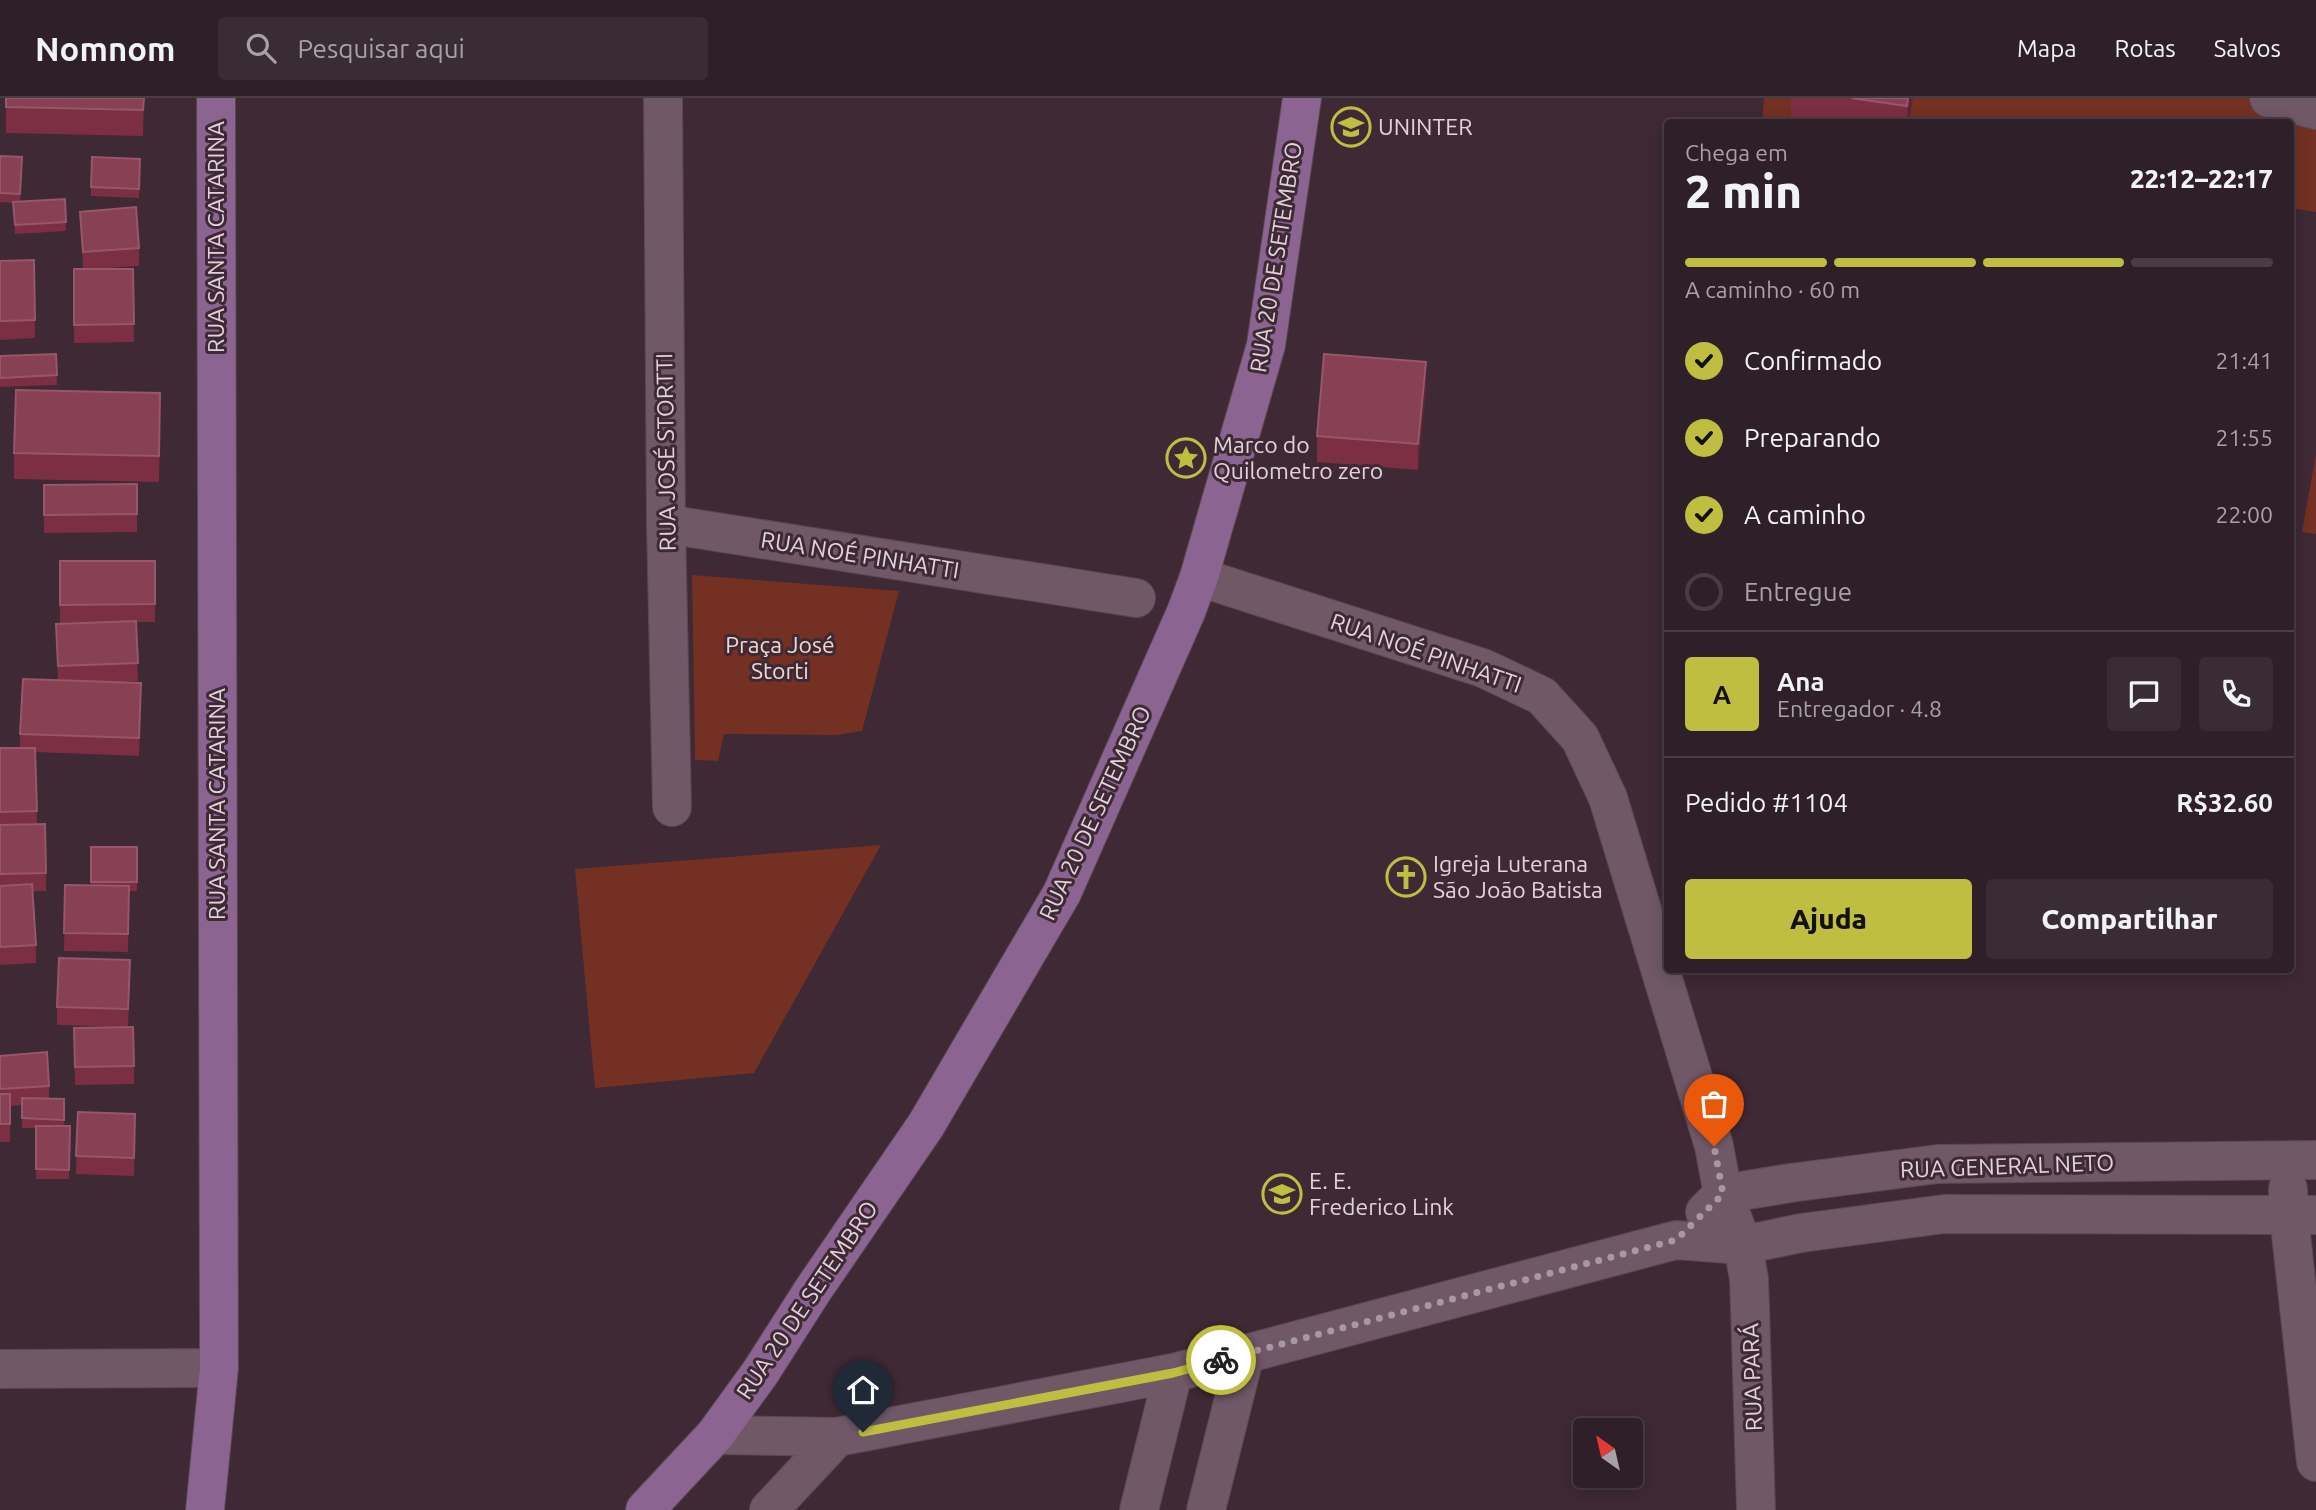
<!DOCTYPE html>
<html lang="pt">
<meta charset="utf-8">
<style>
:root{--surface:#2e1f28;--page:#3a2c34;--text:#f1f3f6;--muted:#a7a2a8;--line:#493d45;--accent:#c0be41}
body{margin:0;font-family:Ubuntu,sans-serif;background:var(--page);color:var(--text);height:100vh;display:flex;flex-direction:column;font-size:26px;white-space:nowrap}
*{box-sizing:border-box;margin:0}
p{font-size:23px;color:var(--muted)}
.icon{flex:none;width:38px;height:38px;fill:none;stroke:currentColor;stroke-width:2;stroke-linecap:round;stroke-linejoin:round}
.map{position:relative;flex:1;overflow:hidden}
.sheet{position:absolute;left:1664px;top:21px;width:630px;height:854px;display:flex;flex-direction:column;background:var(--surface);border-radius:7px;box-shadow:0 4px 18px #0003,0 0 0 2px var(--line)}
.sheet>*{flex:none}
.needle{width:46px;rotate:326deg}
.buttons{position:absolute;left:1573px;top:1320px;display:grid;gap:14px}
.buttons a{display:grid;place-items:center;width:70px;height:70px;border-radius:7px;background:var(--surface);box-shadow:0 4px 18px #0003,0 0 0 2px var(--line);font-size:35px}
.pin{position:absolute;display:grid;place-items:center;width:60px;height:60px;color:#fff;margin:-72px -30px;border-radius:50% 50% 50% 0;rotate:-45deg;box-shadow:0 0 7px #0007}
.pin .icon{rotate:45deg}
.courier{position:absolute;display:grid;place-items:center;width:70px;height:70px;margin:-35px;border:5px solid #c0be41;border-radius:50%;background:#fff;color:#222;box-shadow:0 2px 9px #0007}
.overview em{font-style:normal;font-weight:800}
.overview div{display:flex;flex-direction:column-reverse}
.overview{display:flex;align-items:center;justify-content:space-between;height:119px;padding:0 21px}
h1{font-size:46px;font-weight:800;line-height:52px}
.bar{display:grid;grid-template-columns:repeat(4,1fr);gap:10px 7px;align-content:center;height:84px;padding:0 21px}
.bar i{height:9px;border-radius:5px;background:var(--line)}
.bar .active{background:var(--accent)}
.bar p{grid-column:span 4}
.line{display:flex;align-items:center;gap:18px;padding:0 21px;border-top:2px solid var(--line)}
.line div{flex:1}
.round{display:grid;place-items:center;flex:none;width:74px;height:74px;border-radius:7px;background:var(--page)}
ol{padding:0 21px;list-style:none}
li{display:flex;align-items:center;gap:21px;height:77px}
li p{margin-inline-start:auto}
li .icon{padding:7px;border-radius:50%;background:var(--accent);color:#111;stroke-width:4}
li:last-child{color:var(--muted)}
li i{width:38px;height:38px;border:4px solid var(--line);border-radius:50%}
.button{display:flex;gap:14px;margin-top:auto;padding:14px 21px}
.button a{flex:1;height:80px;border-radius:7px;background:var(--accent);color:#111;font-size:28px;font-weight:800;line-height:80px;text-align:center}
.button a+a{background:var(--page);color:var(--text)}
header{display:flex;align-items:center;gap:42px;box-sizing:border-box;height:98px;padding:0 35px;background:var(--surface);border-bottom:2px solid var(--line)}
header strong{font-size:33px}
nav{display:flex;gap:38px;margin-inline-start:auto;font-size:24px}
.search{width:490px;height:63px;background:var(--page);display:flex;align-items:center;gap:18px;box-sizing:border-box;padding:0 24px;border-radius:7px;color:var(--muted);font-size:26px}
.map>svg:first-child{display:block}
.green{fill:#733023}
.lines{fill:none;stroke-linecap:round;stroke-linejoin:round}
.minor-casing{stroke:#594752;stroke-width:40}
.major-casing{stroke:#594752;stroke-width:40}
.minor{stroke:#705866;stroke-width:38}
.major{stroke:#8b6491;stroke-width:38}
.wall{fill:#7c2e43}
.shaded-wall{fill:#5e2537}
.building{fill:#874054;stroke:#955769;stroke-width:2}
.done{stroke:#a898a1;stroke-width:7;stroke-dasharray:0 12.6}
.route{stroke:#c0be41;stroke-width:9}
.labels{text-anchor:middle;stroke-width:6;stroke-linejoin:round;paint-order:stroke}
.poi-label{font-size:23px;fill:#e1d3db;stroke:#3e2935;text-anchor:start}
.street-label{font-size:23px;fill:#e1d3db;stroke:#3e2935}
.park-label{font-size:23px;fill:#f0d7d1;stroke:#3e2935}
</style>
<header>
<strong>Nomnom</strong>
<div class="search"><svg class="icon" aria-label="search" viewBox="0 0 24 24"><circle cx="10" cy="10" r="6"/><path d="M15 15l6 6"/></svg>Pesquisar aqui</div>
<nav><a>Mapa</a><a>Rotas</a><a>Salvos</a></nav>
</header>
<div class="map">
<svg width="2316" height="1412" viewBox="0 0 2316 1412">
<rect width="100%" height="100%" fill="#3e2935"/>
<path class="green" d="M 1764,0 L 2316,0 L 2316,114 L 2291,110 L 2291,24 L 1762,24 Z
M 2316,356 L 2316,436 L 2302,434 Z
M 692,477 L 899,493 L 862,633 L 836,637 L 724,636 L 718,663 L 695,662 Z
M 881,747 L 754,975 L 595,990 L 575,771 Z"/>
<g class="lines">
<g class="minor-casing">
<path id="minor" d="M 663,0 L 666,426 L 672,709
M 2269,0 L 2316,12
M 666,426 L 1136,500
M 1199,479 L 1483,570 L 1542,598 L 1580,640 L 1608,700 L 1714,1048 L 1723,1096 L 1743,1147 L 1749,1181 L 1750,1210 L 1756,1412
M 2288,1091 L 2289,1118 L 2316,1364
M 1705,1114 L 1723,1096 L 1790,1085 L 1938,1066 L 2316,1062
M 0,1271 L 219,1270
M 715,1337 L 837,1339 L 1173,1275 L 1676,1142 L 1743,1147 L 1801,1135 L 1944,1116 L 2316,1117
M 769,1412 L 837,1339
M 1139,1412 L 1173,1275
M 1206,1412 L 1245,1256"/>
</g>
<g class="major-casing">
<path id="major" d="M 205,1412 L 219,1270 L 216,0
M 645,1412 L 715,1337 L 760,1275 L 813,1192 L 926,1027 L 1062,795 L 1186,514 L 1199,479 L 1266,247 L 1302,0"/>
</g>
<use href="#minor" class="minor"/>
<use href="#major" class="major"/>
</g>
<path class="wall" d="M 6,0 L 144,0 L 143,38 L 6,35 Z
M 1791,0 L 1913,0 L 1909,24 L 1791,24 Z
M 0,58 L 22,68 L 20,103 L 65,101 L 66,133 L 15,136 L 13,105 L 0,104 Z
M 140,70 L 139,100 L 91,98 L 91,89 Z
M 80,114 L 139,150 L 139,168 L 94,171 L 133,171 L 134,244 L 74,245 L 74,171 L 83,171 Z
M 34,162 L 35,240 L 0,242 L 0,163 Z
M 56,256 L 57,287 L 0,289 L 0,258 Z
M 1426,290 L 1418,372 L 1317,364 L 1317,338 Z
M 160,321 L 159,384 L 14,381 L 14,355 Z
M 137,386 L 137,434 L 44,435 L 44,387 Z
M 60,463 L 155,463 L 155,524 L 136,524 L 138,583 L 112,584 L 141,603 L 139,658 L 35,654 L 37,726 L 46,775 L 46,793 L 33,793 L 36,847 L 36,865 L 0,867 L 0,650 L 20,650 L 20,636 L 58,582 L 56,526 L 99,524 L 60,525 Z
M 91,749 L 137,749 L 137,793 L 129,793 L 128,854 L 64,853 L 65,787 L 91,787 Z
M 130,880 L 128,929 L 57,927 L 57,909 Z
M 74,930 L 134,968 L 134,986 L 75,987 Z
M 0,958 L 49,988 L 49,1001 L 64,1001 L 64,1028 L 70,1028 L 69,1081 L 36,1081 L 36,1030 L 22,1030 L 22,1007 L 10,1008 L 10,1044 L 0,1044 Z
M 78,1014 L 135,1016 L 134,1078 L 76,1076 Z"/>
<path class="shaded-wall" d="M 1908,0 L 1913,0 L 1909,24 L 1907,24 Z
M 1426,264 L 1426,290 L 1418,372 L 1418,346 Z
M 141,585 L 141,603 L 139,658 L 139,640 Z"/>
<path class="building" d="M 6,0 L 144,0 L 143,12 L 6,9 Z
M 1851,0 L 1908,0 L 1907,8 Z
M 0,58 L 22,59 L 20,96 L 0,95 Z
M 92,59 L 140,61 L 139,91 L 91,89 Z
M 65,101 L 66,124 L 15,127 L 13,104 Z
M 136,109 L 139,150 L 83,154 L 80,114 Z
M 34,162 L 35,222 L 0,223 L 0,163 Z
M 74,171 L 133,171 L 134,226 L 74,227 Z
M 56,256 L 57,277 L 0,280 L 0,258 Z
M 1324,256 L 1426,264 L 1418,346 L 1317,338 Z
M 16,292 L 160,295 L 159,358 L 14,355 Z
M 137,386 L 137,416 L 44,417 L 44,387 Z
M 60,463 L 155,463 L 155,506 L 60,507 Z
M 136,523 L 138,565 L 58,568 L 56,526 Z
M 23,581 L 141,585 L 139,640 L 20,636 Z
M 0,650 L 35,650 L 37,713 L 0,714 Z
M 45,726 L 46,775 L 0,776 L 0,727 Z
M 91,749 L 137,749 L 137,784 L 91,784 Z
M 32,786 L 36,847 L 0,849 L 0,788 Z
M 65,787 L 129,788 L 128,836 L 64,835 Z
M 59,860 L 130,862 L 128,911 L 57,909 Z
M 133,929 L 134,968 L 75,969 L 74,930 Z
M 47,954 L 49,988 L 0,991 L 0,958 Z
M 0,996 L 10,996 L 10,1026 L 0,1026 Z
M 22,1000 L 64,1001 L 64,1022 L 22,1020 Z
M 78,1014 L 135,1016 L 134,1060 L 76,1058 Z
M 36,1028 L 70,1028 L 69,1072 L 36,1071 Z"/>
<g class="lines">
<path class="done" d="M 1221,1262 L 1676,1142 L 1723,1096 L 1714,1048"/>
<path class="route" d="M 863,1334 L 1173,1275 L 1221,1262"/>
</g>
<defs>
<g id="university-ring" transform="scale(2.0125)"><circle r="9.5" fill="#3e2935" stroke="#c0be41" stroke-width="1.5"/><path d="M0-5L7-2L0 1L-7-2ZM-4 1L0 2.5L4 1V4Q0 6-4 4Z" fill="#c0be41"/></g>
<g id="sight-ring" transform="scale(2.0125)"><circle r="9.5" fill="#3e2935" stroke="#c0be41" stroke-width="1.5"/><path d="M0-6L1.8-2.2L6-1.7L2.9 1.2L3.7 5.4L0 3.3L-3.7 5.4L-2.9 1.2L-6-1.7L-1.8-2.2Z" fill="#c0be41"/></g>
<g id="church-ring" transform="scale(2.0125)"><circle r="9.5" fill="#3e2935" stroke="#c0be41" stroke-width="1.5"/><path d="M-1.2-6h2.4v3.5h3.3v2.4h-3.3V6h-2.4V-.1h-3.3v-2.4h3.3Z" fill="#c0be41"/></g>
<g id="school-ring" transform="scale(2.0125)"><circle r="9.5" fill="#3e2935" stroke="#c0be41" stroke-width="1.5"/><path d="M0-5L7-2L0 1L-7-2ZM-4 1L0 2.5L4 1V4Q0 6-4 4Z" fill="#c0be41"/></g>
</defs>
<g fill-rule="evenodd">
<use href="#university-ring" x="1351" y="29"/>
<use href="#sight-ring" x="1186" y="360"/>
<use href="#church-ring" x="1406" y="779"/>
<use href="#school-ring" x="1282" y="1096"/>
</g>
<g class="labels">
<g class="poi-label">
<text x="1378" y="37">UNINTER</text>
<text x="1213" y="355">Marco do<tspan x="1213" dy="26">Quilometro zero</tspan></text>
<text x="1433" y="774">Igreja Luterana<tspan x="1433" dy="26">São João Batista</tspan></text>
<text x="1309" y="1091">E. E.<tspan x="1309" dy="26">Frederico Link</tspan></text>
</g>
<g class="street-label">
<text transform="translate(216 139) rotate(-90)" y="8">RUA SANTA CATARINA</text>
<text transform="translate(1276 159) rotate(-81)" y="8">RUA 20 DE SETEMBRO</text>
<text transform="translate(666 354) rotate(-91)" y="8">RUA JOSÉ STORTTI</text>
<text transform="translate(860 457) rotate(9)" y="8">RUA NOÉ PINHATTI</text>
<text transform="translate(1426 555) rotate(19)" y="8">RUA NOÉ PINHATTI</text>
<text transform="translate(217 706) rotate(-90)" y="8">RUA SANTA CATARINA</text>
<text transform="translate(1095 715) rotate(-65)" y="8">RUA 20 DE SETEMBRO</text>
<text transform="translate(2007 1068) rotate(-2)" y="8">RUA GENERAL NETO</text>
<text transform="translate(807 1202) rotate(-56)" y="8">RUA 20 DE SETEMBRO</text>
<text transform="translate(1752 1279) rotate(-92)" y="8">RUA PARÁ</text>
</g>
<g class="park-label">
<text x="780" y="555">Praça José<tspan x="780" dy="26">Storti</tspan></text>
</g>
</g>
</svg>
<div class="buttons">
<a><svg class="needle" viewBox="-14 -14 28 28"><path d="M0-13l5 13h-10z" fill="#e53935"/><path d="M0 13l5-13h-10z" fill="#a7a2a8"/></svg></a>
</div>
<div class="pin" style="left:1714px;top:1048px;background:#ea580c"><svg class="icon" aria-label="bag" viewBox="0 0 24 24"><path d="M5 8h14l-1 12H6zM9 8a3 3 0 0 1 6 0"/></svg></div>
<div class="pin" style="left:863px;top:1334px;background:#1f2937"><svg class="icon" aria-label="home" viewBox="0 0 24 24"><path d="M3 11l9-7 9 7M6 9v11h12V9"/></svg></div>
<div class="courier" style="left:1221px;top:1262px"><svg class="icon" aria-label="bike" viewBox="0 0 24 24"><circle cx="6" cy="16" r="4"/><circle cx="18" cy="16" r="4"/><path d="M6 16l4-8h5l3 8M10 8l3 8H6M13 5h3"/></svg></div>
<section class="sheet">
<div class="overview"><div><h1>2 min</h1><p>Chega em</p></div><em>22:12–22:17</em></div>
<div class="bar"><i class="active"></i><i class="active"></i><i class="active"></i><i></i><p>A caminho · 60 m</p></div>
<ol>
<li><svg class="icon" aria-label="check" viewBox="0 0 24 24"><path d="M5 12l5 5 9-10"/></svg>Confirmado<p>21:41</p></li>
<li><svg class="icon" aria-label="check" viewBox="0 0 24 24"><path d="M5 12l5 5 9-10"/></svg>Preparando<p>21:55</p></li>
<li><svg class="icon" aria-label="check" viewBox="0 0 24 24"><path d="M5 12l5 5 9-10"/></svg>A caminho<p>22:00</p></li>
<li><i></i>Entregue</li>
</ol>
<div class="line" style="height:126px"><b class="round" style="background:var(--accent);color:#111">A</b><div><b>Ana</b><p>Entregador · 4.8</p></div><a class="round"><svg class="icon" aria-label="chat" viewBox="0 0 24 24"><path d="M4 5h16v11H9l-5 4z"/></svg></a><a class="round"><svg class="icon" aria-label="phone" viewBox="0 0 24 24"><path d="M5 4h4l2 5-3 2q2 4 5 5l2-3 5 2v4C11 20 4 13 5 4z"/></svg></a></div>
<div class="line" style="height:91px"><div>Pedido #1104</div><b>R$32.60</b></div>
<div class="button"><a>Ajuda</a><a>Compartilhar</a></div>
</section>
</div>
